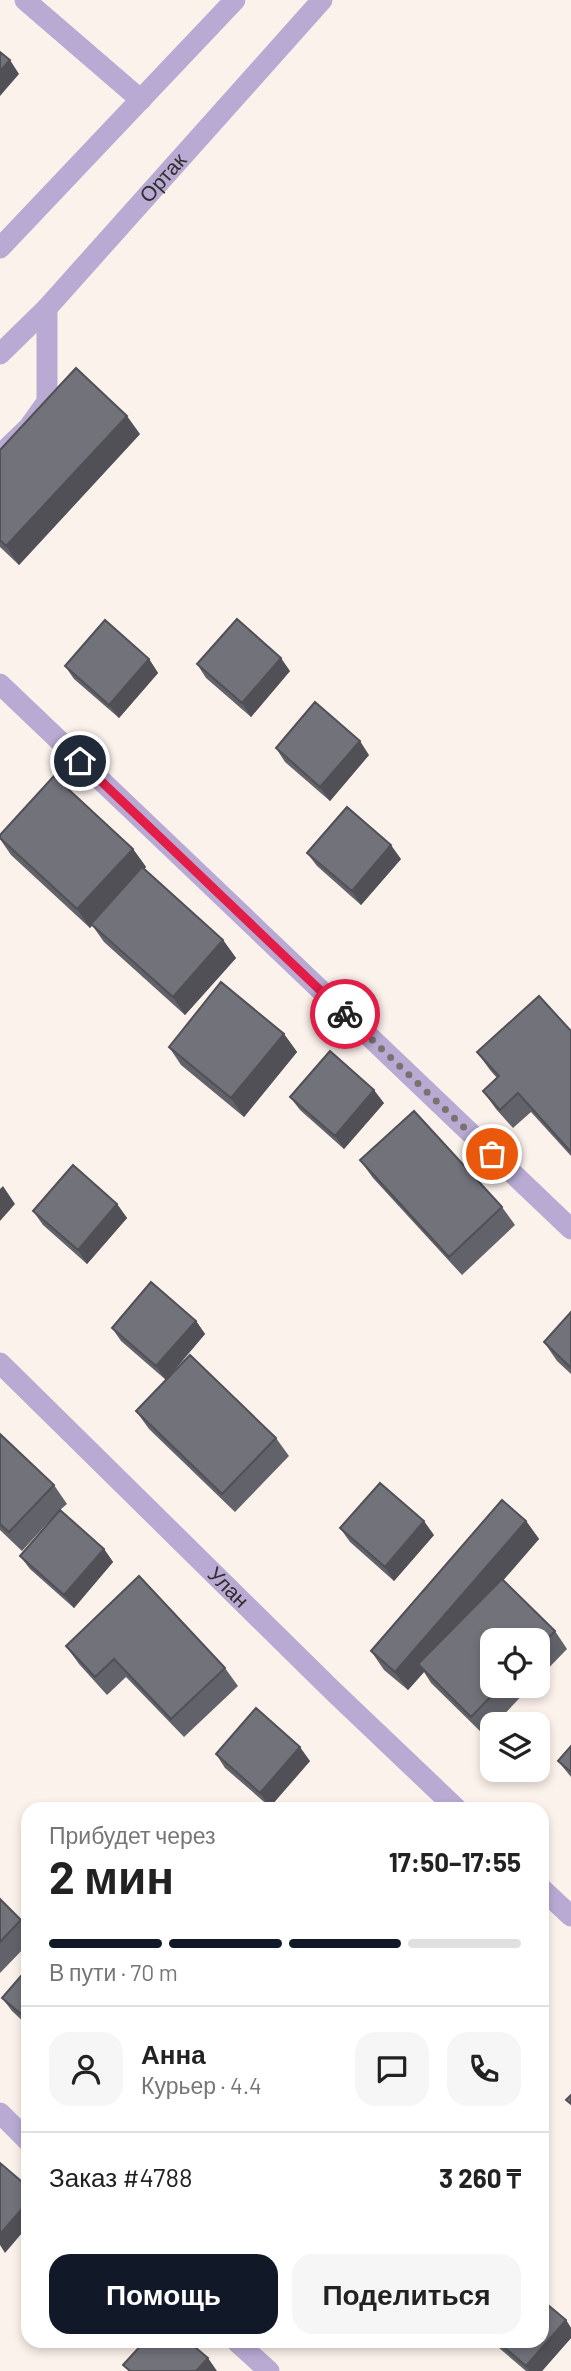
<!DOCTYPE html>
<html lang="ru">
<meta charset="utf-8">
<style>
:root{--surface:#fff;--page:#f6f6f6;--text:#222;--muted:#767676;--line:#e0e0e0;--accent:#111827}
body{margin:0;font-family:Barlow,sans-serif;background:var(--page);color:var(--text);height:100vh;display:flex;flex-direction:column;font-size:26px;white-space:nowrap}
*{box-sizing:border-box;margin:0}
p{font-size:23px;color:var(--muted)}
.icon{flex:none;width:38px;height:38px;fill:none;stroke:currentColor;stroke-width:2;stroke-linecap:round;stroke-linejoin:round}
.map{position:relative;flex:1;overflow:hidden}
.details{position:absolute;left:21px;top:1802px;width:528px;height:546px;display:flex;flex-direction:column;background:var(--surface);border-radius:21px;box-shadow:0 4px 10px #0003}
.details>*{flex:none}
.fabs{position:absolute;left:480px;top:1628px;display:grid;gap:14px}
.fabs a{display:grid;place-items:center;width:70px;height:70px;border-radius:14px;background:var(--surface);box-shadow:0 4px 10px #0003;font-size:35px}
.pin{position:absolute;display:grid;place-items:center;width:60px;height:60px;color:#fff;margin:-30px;border:4px solid #fff;border-radius:50%;box-shadow:0 2px 7px #0007}
.courier{position:absolute;display:grid;place-items:center;width:70px;height:70px;margin:-35px;border:5px solid #e11d48;border-radius:50%;background:#fff;color:#222;box-shadow:0 2px 9px #0007}
.summary em{font-style:normal;font-weight:700}
.summary div{display:flex;flex-direction:column-reverse}
.summary{display:flex;align-items:center;justify-content:space-between;height:119px;padding:0 28px}
h1{font-size:46px;font-weight:700;line-height:52px}
.bar{display:grid;grid-template-columns:repeat(4,1fr);gap:10px 7px;align-content:center;height:84px;padding:0 28px}
.bar i{height:9px;border-radius:5px;background:var(--line)}
.bar .selected{background:var(--accent)}
.bar p{grid-column:span 4}
.line{display:flex;align-items:center;gap:18px;padding:0 28px;border-top:2px solid var(--line)}
.line div{flex:1}
.round{display:grid;place-items:center;flex:none;width:74px;height:74px;border-radius:21px;background:var(--page)}
.cta{display:flex;gap:14px;margin-top:auto;padding:14px 28px}
.cta a{flex:1;height:80px;border-radius:21px;background:var(--accent);color:#fff;font-size:28px;font-weight:700;line-height:80px;text-align:center}
.cta a+a{background:var(--page);color:var(--text)}
.map>svg:first-child{display:block}
.lines{fill:none;stroke-linecap:round;stroke-linejoin:round}
.minor{stroke:#b8aad3;stroke-width:21}
.wall{fill:#62626a}
.shaded-wall{fill:#505056}
.building{fill:#72727b;stroke:#505056;stroke-width:2}
.done{stroke:#79736f;stroke-width:7;stroke-dasharray:0 12.6}
.route{stroke:#e11d48;stroke-width:9}
.labels{text-anchor:middle;stroke-width:7;stroke-linejoin:round;paint-order:stroke}
.street-label{font-size:21px;fill:#322e2c;stroke:#fff}
</style>
<div class="map">
<svg width="571" height="2371" viewBox="0 0 571 2371">
<rect width="100%" height="100%" fill="#fcf2ec"/>
<g class="lines">
<g class="minor">
<path d="M 25,0 L 141,100"/>
<path d="M 0,248 L 235,0"/>
<path id="s1" d="M 0,354 L 47,308 L 322,0"/>
<path d="M 0,455 L 29,427 L 47,402 L 47,308"/>
<path d="M 0,684 L 571,1229"/>
<path id="s2" d="M 0,1363 L 333,1691 L 458,1810"/>
<path d="M 542,1889 L 571,1916"/>
<path d="M 0,2113 L 28,2141"/>
<path d="M 237,2342 L 269,2371"/>
</g>
</g>
<path class="wall" d="M 140,434 L 19,565 L 0,547 L 0,450 Z
M 149,659 L 158,673 L 119,718 L 74,679 L 65,666 Z
M 197,664 L 290,671 L 251,717 L 206,678 Z
M 276,748 L 369,755 L 330,801 L 285,762 Z
M 0,835 L 133,849 L 146,867 L 144,869 L 223,940 L 236,958 L 185,1015 L 104,942 L 92,925 L 90,928 L 11,855 L 0,839 Z
M 307,853 L 401,859 L 361,905 L 317,866 Z
M 571,1031 L 571,1156 L 531,1112 L 513,1128 L 496,1109 L 483,1091 L 497,1078 L 490,1070 L 477,1052 Z
M 284,1034 L 297,1052 L 244,1117 L 181,1065 L 169,1047 Z
M 290,1097 L 384,1103 L 344,1149 L 300,1110 Z
M 360,1160 L 502,1207 L 515,1225 L 462,1275 L 373,1178 Z
M 117,1204 L 127,1218 L 87,1264 L 43,1225 L 33,1211 Z
M 571,1312 L 571,1374 L 557,1361 L 544,1342 Z
M 196,1321 L 205,1334 L 166,1380 L 121,1341 L 112,1328 Z
M 136,1411 L 276,1438 L 289,1456 L 235,1512 L 149,1429 Z
M 0,1434 L 54,1485 L 67,1504 L 60,1510 L 104,1549 L 113,1562 L 74,1608 L 30,1569 L 20,1556 L 52,1518 L 22,1551 L 0,1530 Z
M 526,1521 L 539,1539 L 503,1580 L 555,1631 L 567,1649 L 537,1680 L 537,1640 L 492,1685 L 532,1685 L 495,1724 L 492,1724 L 492,1727 L 484,1735 L 431,1683 L 424,1672 L 408,1690 L 384,1670 L 371,1651 Z
M 340,1528 L 434,1535 L 394,1581 L 350,1542 Z
M 66,1646 L 225,1668 L 238,1686 L 184,1737 L 126,1677 L 107,1695 L 79,1664 Z
M 571,1746 L 571,1777 L 558,1761 Z
M 216,1754 L 310,1761 L 270,1807 L 225,1768 Z
M 0,1899 L 21,1920 L 28,1929 L 28,1944 L 0,1973 Z
M 28,1968 L 28,2026 L 12,2011 L 2,1998 Z
M 566,2320 L 571,2328 L 571,2338 L 542,2371 L 526,2371 L 492,2342 L 542,2342 Z"/>
<path class="shaded-wall" d="M 10,60 L 19,74 L 0,96 L 0,71 Z
M 127,416 L 140,434 L 19,565 L 6,546 Z
M 281,658 L 290,671 L 251,717 L 242,703 Z
M 149,659 L 158,673 L 119,718 L 109,705 Z
M 360,741 L 369,755 L 330,801 L 320,787 Z
M 391,845 L 401,859 L 361,905 L 352,891 Z
M 133,849 L 146,867 L 90,928 L 77,909 Z
M 223,940 L 236,958 L 185,1015 L 173,997 Z
M 284,1034 L 297,1052 L 244,1117 L 231,1098 Z
M 374,1090 L 384,1103 L 344,1149 L 335,1136 Z
M 3,1186 L 15,1204 L 0,1221 L 0,1189 Z
M 117,1204 L 127,1218 L 87,1264 L 78,1250 Z
M 196,1321 L 205,1334 L 166,1380 L 156,1366 Z
M 424,1521 L 434,1535 L 394,1581 L 385,1567 Z
M 526,1521 L 539,1539 L 425,1671 L 418,1664 L 424,1672 L 408,1690 L 395,1672 Z
M 104,1549 L 113,1562 L 74,1608 L 64,1595 Z
M 300,1747 L 310,1761 L 270,1807 L 260,1793 Z
M 28,2202 L 28,2226 L 5,2253 L 0,2245 L 0,2234 Z
M 566,2320 L 571,2328 L 571,2338 L 542,2371 L 529,2371 L 526,2366 Z
M 208,2358 L 217,2371 L 196,2371 Z"/>
<path class="building" d="M 0,52 L 10,60 L 0,71 Z
M 76,368 L 127,416 L 6,546 L 0,540 L 0,450 Z
M 237,619 L 281,658 L 242,703 L 197,664 Z
M 105,620 L 149,659 L 109,705 L 65,666 Z
M 315,702 L 360,741 L 320,787 L 276,748 Z
M 54,776 L 133,849 L 77,909 L 0,838 L 0,835 Z
M 347,807 L 391,845 L 352,891 L 307,853 Z
M 142,867 L 223,940 L 173,997 L 91,924 Z
M 221,982 L 284,1034 L 231,1098 L 169,1047 Z
M 539,996 L 571,1031 L 571,1152 L 518,1093 L 500,1110 L 483,1091 L 499,1076 L 477,1052 Z
M 330,1051 L 374,1090 L 335,1136 L 290,1097 Z
M 414,1111 L 502,1207 L 449,1257 L 360,1160 Z
M 73,1165 L 117,1204 L 78,1250 L 33,1211 Z
M 151,1282 L 196,1321 L 156,1366 L 112,1328 Z
M 571,1312 L 571,1368 L 544,1342 Z
M 190,1355 L 276,1438 L 222,1494 L 136,1411 Z
M 0,1434 L 54,1485 L 9,1532 L 0,1524 Z
M 380,1483 L 424,1521 L 385,1567 L 340,1528 Z
M 502,1500 L 526,1521 L 395,1672 L 371,1651 Z
M 60,1510 L 104,1549 L 64,1595 L 20,1556 Z
M 139,1576 L 225,1668 L 171,1719 L 114,1659 L 95,1677 L 66,1646 Z
M 502,1579 L 555,1631 L 537,1649 L 537,1640 L 492,1640 L 492,1685 L 502,1685 L 471,1717 L 418,1664 Z
M 256,1708 L 300,1747 L 260,1793 L 216,1754 Z
M 571,1746 L 571,1772 L 558,1761 Z
M 0,1899 L 21,1920 L 0,1942 Z
M 28,1968 L 28,2020 L 2,1998 Z
M 571,2095 L 571,2104 L 566,2100 Z
M 0,2163 L 28,2187 L 28,2202 L 0,2234 Z
M 542,2300 L 566,2320 L 526,2366 L 498,2342 L 542,2342 Z
M 144,2342 L 189,2342 L 208,2358 L 196,2371 L 130,2371 L 123,2365 Z"/>
<g class="lines">
<path class="done" d="M 345,1014 L 492,1154"/>
<path class="route" d="M 80,761 L 345,1014"/>
</g>
<g class="labels">
<g class="street-label">
<text dy="7" stroke="none"><textPath href="#s1" startOffset="240">Ортак</textPath></text>
<text dy="7" stroke="none"><textPath href="#s2" startOffset="320">Улан</textPath></text>
</g>
</g>
</svg>
<div class="fabs">
<a><svg class="icon" aria-label="locate" viewBox="0 0 24 24"><circle cx="12" cy="12" r="6"/><path d="M12 2v4M12 18v4M2 12h4M18 12h4"/></svg></a>
<a><svg class="icon" aria-label="layers" viewBox="0 0 24 24"><path d="M12 4l9 5-9 5-9-5zM3 14l9 5 9-5"/></svg></a>
</div>
<div class="pin" style="left:492px;top:1154px;background:#ea580c"><svg class="icon" aria-label="bag" viewBox="0 0 24 24"><path d="M5 8h14l-1 12H6zM9 8a3 3 0 0 1 6 0"/></svg></div>
<div class="pin" style="left:80px;top:761px;background:#1f2937"><svg class="icon" aria-label="home" viewBox="0 0 24 24"><path d="M3 11l9-7 9 7M6 9v11h12V9"/></svg></div>
<div class="courier" style="left:345px;top:1014px"><svg class="icon" aria-label="bike" viewBox="0 0 24 24"><circle cx="6" cy="16" r="4"/><circle cx="18" cy="16" r="4"/><path d="M6 16l4-8h5l3 8M10 8l3 8H6M13 5h3"/></svg></div>
<section class="details">
<div class="summary"><div><h1>2 мин</h1><p>Прибудет через</p></div><em>17:50–17:55</em></div>
<div class="bar"><i class="selected"></i><i class="selected"></i><i class="selected"></i><i></i><p>В пути · 70 m</p></div>
<div class="line" style="height:126px"><a class="round"><svg class="icon" aria-label="person" viewBox="0 0 24 24"><circle cx="12" cy="8" r="4"/><path d="M4 21q1-7 8-7t8 7"/></svg></a><div><b>Анна</b><p>Курьер · 4.4</p></div><a class="round"><svg class="icon" aria-label="chat" viewBox="0 0 24 24"><path d="M4 5h16v11H9l-5 4z"/></svg></a><a class="round"><svg class="icon" aria-label="phone" viewBox="0 0 24 24"><path d="M5 4h4l2 5-3 2q2 4 5 5l2-3 5 2v4C11 20 4 13 5 4z"/></svg></a></div>
<div class="line" style="height:91px"><div>Заказ #4788</div><b>3 260 ₸</b></div>
<div class="cta"><a>Помощь</a><a>Поделиться</a></div>
</section>
</div>
